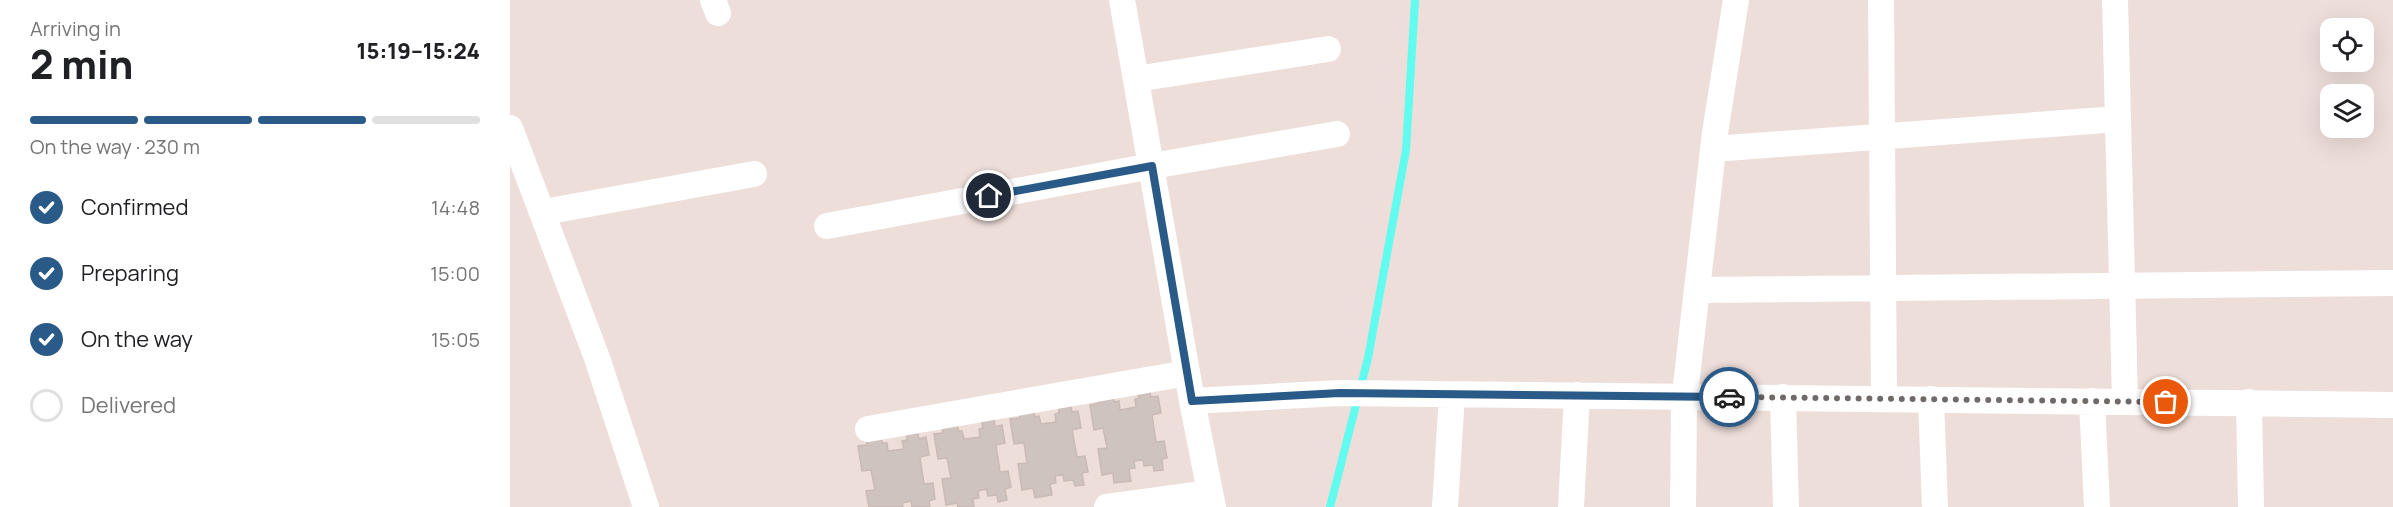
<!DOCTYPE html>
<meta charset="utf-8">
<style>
:root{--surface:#fff;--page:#f6f6f6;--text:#202124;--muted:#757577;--line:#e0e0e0;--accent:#2a5a87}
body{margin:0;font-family:Manrope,sans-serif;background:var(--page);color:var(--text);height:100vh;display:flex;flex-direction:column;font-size:22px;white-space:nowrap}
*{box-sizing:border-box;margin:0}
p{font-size:20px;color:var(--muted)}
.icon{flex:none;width:33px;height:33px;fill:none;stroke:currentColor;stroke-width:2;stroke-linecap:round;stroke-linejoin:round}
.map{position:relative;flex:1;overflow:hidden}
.panel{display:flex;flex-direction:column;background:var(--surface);width:510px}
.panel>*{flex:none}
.controls{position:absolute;left:1810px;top:18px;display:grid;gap:12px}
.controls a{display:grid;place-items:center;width:54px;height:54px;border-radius:12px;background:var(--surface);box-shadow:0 6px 24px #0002;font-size:30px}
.pin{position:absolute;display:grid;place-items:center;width:51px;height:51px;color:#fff;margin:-26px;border:3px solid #fff;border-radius:50%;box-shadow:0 2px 6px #0007}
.courier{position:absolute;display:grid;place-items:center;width:60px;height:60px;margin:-30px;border:4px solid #2a5a87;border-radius:50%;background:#fff;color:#222;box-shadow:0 2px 8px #0007}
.headline em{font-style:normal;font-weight:800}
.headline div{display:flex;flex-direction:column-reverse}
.headline{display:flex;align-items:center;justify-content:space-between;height:102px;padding:0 30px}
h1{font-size:39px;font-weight:800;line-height:45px}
.bar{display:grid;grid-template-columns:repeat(4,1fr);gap:9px 6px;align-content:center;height:72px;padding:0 30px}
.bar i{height:8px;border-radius:4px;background:var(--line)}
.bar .on{background:var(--accent)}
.bar p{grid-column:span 4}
ol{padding:0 30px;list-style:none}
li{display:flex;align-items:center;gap:18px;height:66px}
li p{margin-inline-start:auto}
li .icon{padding:6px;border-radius:50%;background:var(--accent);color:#fff;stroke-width:4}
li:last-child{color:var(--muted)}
li i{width:33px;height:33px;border:3px solid var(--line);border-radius:50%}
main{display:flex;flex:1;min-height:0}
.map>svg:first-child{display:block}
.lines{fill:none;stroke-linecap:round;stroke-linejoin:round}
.stream{stroke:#62fbef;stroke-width:8}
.building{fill:#cfc3bf;stroke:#c9bab4;stroke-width:1.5}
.minor{stroke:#fff;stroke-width:26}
.done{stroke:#6f6968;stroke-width:6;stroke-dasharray:0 10.8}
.route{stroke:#2a5a87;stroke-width:8}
</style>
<main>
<section class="panel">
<div class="headline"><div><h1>2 min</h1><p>Arriving in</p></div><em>15:19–15:24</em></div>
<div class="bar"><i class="on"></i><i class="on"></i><i class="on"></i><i></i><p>On the way · 230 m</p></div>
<ol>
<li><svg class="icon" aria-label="check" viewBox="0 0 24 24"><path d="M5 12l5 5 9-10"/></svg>Confirmed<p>14:48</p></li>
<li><svg class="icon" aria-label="check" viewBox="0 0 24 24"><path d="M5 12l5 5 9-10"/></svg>Preparing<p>15:00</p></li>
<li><svg class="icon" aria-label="check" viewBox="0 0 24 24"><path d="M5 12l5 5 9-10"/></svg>On the way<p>15:05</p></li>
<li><i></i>Delivered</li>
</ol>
</section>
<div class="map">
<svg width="1883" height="507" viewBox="0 0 1883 507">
<rect width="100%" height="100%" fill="#eededa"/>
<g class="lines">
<path class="stream" d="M 820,507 L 858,358 L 896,150 L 905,0"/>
</g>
<path class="building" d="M 639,387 L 641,397 L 648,396 L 651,413 L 642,415 L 646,442 L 654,441 L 657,458 L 652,459 L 653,470 L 644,471 L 643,465 L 634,466 L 633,460 L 624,461 L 625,468 L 619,469 L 621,481 L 604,483 L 603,473 L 592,475 L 588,449 L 597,448 L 593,428 L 584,430 L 580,405 L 589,403 L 588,394 L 603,392 L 604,402 L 609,401 L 610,410 L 626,407 L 625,399 L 629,398 L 627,389 Z
M 560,402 L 562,412 L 568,411 L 571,428 L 562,430 L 567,457 L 575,456 L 578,472 L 572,473 L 574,485 L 565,486 L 563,480 L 554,481 L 553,475 L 545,476 L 546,483 L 540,484 L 542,495 L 525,498 L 523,488 L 512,490 L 508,464 L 517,463 L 514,443 L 504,444 L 500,419 L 510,418 L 508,409 L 523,406 L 525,417 L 529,416 L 531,424 L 546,422 L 545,414 L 549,413 L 548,404 Z
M 484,416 L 485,427 L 492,425 L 495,443 L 486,445 L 490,472 L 498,471 L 501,487 L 495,489 L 497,500 L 488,502 L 487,495 L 478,496 L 476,489 L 468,491 L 469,498 L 463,499 L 464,507 L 448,507 L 447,503 L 436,505 L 432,479 L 441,478 L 437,458 L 428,459 L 424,434 L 433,433 L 432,424 L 447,421 L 448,431 L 452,431 L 454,439 L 470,437 L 469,429 L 473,428 L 471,418 Z
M 407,429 L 409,439 L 416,437 L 419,455 L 410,457 L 414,484 L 423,483 L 425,499 L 419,501 L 420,507 L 402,507 L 401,501 L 392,503 L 393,507 L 359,507 L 356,491 L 365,490 L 361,470 L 352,471 L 348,446 L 357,445 L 356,436 L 371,433 L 372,443 L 377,443 L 378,451 L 394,449 L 392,441 L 397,440 L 396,430 Z"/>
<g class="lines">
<path class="minor" d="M 203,0 L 208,13
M 612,0 L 682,401 L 703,507
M 1371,0 L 1374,399
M 1605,0 L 1615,401
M 626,79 L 818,49
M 0,128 L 87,358 L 136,507
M 1203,149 L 1608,119
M 34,212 L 244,174
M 317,226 L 642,166 L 827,134
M 1187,290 L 1883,283
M 1273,397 L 1276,507
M 1421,399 L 1425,507
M 682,401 L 830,393 L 1883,405
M 1582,401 L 1587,507
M 1739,402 L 1741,507
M 358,429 L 677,373
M 597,507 L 700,493
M 935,507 L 942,394
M 1061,507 L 1067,395
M 1173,507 L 1174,402 L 1205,133 L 1226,0"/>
</g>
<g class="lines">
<path class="done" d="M 1219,397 L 1656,402"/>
<path class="route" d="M 479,196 L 642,166 L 682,401 L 830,393 L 1219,397"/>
</g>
</svg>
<div class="controls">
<a><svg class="icon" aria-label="locate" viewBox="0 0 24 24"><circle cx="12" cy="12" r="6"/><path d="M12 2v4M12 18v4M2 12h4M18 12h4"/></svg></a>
<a><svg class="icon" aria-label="layers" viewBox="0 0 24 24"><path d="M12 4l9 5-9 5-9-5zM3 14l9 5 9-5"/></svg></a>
</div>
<div class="pin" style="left:1656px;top:402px;background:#ea580c"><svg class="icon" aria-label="bag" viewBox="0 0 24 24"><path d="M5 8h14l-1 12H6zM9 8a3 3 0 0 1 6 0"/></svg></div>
<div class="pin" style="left:479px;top:196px;background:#1f2937"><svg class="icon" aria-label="home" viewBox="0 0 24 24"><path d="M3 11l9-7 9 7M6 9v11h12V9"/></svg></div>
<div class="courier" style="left:1219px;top:397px"><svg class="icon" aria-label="car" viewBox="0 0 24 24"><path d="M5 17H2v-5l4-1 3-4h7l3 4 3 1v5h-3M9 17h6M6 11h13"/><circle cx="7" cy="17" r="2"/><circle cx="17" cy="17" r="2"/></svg></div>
</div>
</main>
